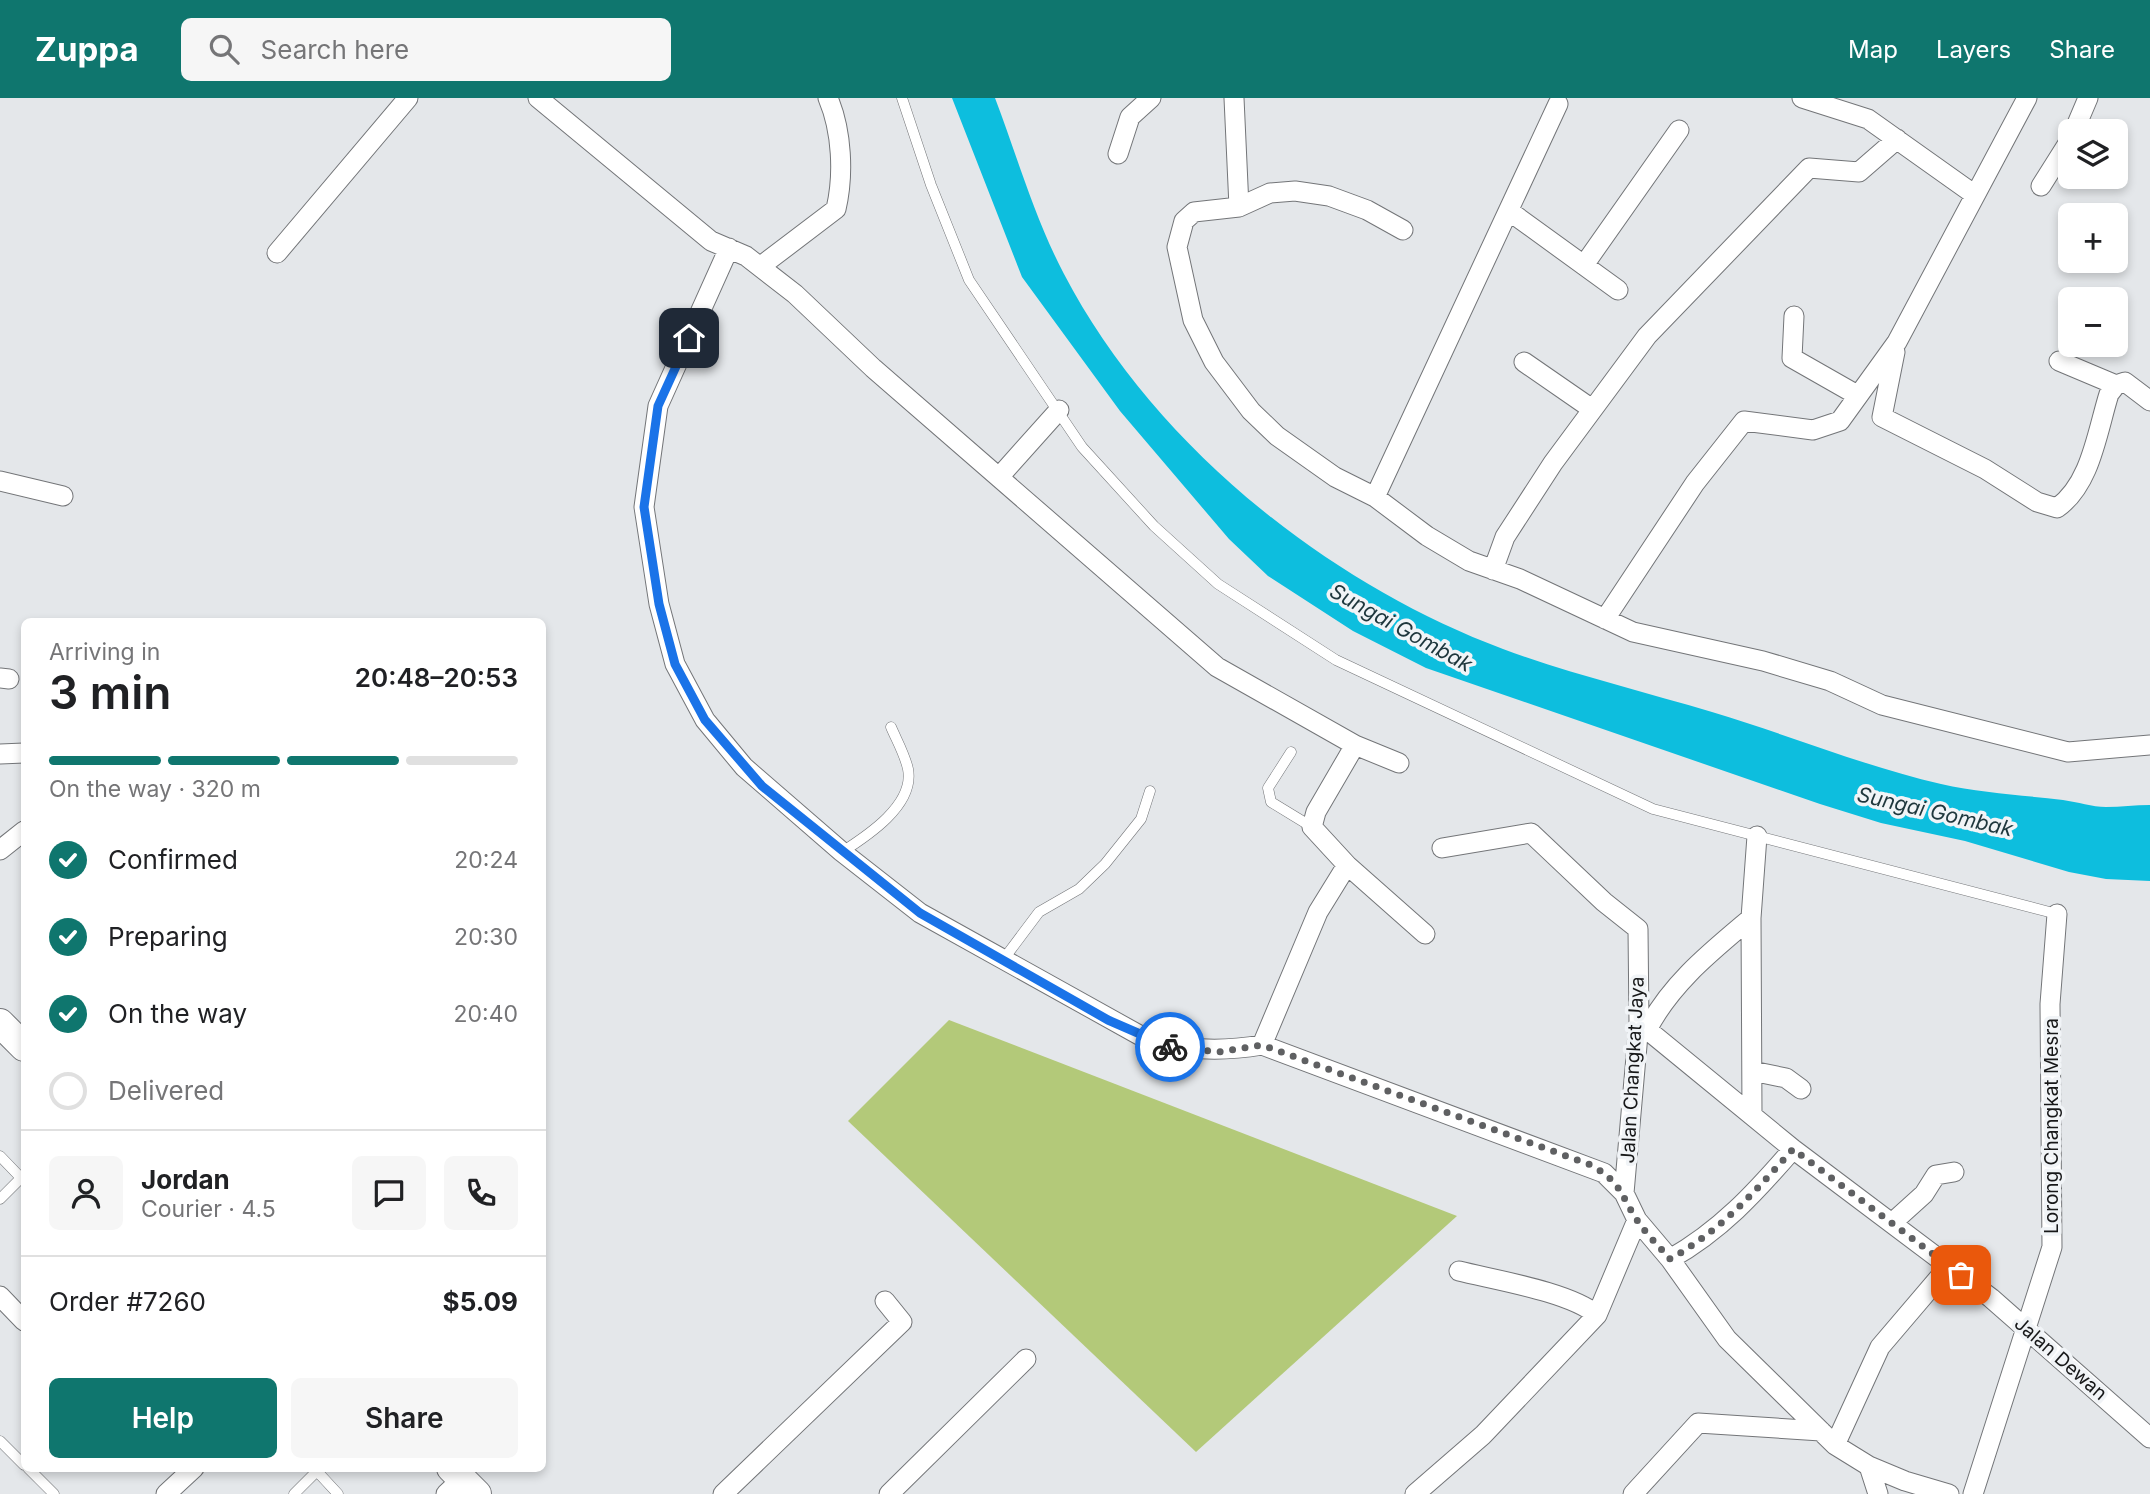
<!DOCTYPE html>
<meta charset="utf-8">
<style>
:root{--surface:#fff;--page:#f6f6f6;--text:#202124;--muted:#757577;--line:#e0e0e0;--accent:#0f766e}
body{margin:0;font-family:Inter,sans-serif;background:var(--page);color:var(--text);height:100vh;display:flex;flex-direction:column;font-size:26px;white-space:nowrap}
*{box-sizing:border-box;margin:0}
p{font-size:23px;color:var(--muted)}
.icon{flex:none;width:38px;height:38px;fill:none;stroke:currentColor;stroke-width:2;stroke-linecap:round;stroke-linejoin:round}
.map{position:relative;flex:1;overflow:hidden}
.details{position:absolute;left:21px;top:520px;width:525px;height:854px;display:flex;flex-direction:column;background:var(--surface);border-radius:10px;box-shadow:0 4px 10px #0003}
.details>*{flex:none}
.controls{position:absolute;left:2058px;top:21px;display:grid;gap:14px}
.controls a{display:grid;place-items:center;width:70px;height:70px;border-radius:10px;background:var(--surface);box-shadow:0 4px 10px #0003;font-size:35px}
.pin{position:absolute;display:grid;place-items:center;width:60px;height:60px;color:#fff;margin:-30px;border-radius:14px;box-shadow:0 4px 10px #0006}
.courier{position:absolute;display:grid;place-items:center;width:70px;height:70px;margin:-35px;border:5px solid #1a73e8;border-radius:50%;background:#fff;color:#222;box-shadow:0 2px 9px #0007}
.overview em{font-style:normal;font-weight:600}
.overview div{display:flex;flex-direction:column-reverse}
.overview{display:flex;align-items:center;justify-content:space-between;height:119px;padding:0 28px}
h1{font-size:46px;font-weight:600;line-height:52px}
.bar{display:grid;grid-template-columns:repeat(4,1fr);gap:10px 7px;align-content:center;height:84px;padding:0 28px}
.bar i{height:9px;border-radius:5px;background:var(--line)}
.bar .active{background:var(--accent)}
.bar p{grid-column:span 4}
.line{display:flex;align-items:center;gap:18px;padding:0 28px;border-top:2px solid var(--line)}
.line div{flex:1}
.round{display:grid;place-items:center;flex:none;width:74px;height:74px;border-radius:10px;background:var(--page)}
ol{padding:0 28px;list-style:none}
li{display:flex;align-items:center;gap:21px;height:77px}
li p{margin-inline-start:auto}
li .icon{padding:7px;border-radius:50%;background:var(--accent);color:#fff;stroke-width:4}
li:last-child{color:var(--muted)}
li i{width:38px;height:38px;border:4px solid var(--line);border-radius:50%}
.action{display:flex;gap:14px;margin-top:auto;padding:14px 28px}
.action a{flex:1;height:80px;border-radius:10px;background:var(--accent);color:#fff;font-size:28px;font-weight:600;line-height:80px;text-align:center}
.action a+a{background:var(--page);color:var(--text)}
header{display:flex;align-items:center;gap:42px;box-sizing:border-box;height:98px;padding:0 35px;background:var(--accent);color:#fff}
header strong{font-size:33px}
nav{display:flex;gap:38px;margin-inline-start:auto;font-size:24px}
.search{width:490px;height:63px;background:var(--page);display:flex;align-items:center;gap:18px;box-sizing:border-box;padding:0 24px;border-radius:10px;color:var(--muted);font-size:26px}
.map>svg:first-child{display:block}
.green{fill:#b3c979}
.water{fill:#0dbede}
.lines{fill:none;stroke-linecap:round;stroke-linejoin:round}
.lane-casing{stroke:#737578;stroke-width:11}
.street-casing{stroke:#737578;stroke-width:21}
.secondary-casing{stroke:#737578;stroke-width:30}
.lane{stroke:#fff;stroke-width:10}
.street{stroke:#fff;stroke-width:19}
.secondary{stroke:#fff;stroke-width:28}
.done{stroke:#5f6062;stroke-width:7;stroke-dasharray:0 12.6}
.route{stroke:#1a73e8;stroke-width:9}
.labels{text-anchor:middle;stroke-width:7;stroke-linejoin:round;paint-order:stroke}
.street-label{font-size:19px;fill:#171819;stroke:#f1f4f7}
.water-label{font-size:21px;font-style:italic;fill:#1f373d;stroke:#f1f4f7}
</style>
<header>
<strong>Zuppa</strong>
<div class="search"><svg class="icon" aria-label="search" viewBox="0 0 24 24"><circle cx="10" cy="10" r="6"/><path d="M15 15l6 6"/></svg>Search here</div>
<nav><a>Map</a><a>Layers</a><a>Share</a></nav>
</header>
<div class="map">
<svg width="2150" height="1396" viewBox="0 0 2150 1396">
<rect width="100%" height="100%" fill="#e4e7ea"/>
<path class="green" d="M 949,922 L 1457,1118 L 1196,1354 L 848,1023 Z"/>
<path class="water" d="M 952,0 L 995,0 C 1017,58 1035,121 1064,176 C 1152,345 1326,485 1503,551 C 1571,576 1642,593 1712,614 C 1789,637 1863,668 1941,686 C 1981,695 2022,697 2063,702 C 2078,704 2092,709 2106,709 C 2121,709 2135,707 2150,707 L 2150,783 L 2106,781 L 2069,774 L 1965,743 L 1881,725 L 1820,706 L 1426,570 L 1353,533 L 1268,478 L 1229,441 L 1120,313 L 1022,179 Z"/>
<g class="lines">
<g class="lane-casing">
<path id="lane" d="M 902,0 L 931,87 L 969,182 L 1082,349 L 1154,428 L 1218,486 L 1336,562 L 1653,711 L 2057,816
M 1291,654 L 1268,690 L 1271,704 L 1312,729
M 842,754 C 867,738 915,707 908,671 C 905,657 897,643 891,629
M 1003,862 L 1039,814 L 1079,791 L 1105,766 L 1141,721 L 1150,693
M 0,1058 L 24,1083
M 0,1101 L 24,1077
M 0,1343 L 24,1367
M 28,1370 L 54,1396
M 314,1370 L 338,1396
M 294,1396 L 317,1373"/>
</g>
<g class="street-casing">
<path id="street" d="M 538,0 L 711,143 L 746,158 L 795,196 L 873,270 L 1217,569 L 1355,647 L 1399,665
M 1234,0 L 1239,109
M 1802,0 L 1868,21 L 1975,97
M 2074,33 L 2088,0
M 1118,56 L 1130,19 L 1151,0
M 2041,88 L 2070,42
M 1509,113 L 1618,192
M 1403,132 L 1367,112 L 1329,98 L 1295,93 L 1270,95 L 1239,109 L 1194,114 L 1184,123 L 1177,149 L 1193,222 L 1214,264 L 1251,313 L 1277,338 L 1335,379 L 1375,399 L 1427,438 L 1469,463 L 1520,481 L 1633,534 L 1763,563 L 1830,583 L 1882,607 L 2068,654 L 2150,647
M 729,150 L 658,308 L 644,409 L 659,506 L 675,566 L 705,622 L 744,669 L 842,754 L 920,815 L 1141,938 C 1182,953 1219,954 1262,947 L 1604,1075 L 1624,1095 L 1637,1122 L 1670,1161 L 1727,1241 L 1835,1347 L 1869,1368 L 1905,1383 L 1949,1396
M 277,155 L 408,0
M 1584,167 L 1679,32
M 761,168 L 836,111 C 844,77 842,33 828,0
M 1794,218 L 1792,260 L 1857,297
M 1895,254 L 1882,319 L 1985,371 L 2037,404 L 2057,410 C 2091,386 2097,334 2109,296 L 2116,287
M 2059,263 L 2116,287 L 2125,284 L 2150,303
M 1524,264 L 1592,311
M 1000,378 L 1059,312
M 0,383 L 63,398
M 1375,399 L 1558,6
M 1493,472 L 1505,439 L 1553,365 L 1647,238 L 1809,70 L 1859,74 L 1897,41
M 1605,521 L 1695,385 L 1744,323 L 1813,332 L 1840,323 L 1897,244 L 2027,0
M 0,580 L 9,581
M 0,656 L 24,655
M 1442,750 L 1531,735 L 1604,804 L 1638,831 L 1639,925 L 1624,1095
M 0,752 L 24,733
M 1347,767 L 1312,729 L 1316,714 L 1355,647
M 1639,925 L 1793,1051 L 1991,1200 L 2150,1340
M 1647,932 C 1671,885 1712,853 1751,820
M 1262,947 L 1318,814 L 1347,767 L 1425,836
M 1752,973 L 1786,980 L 1801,991
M 1752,1017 L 1751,820 L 1757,738
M 1893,1124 L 1924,1096 L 1936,1077 L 1954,1074
M 1670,1161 C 1720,1133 1755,1095 1793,1051
M 1459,1173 C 1495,1182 1570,1194 1597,1217
M 0,1198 L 24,1223
M 1835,1347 L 1880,1249 L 1949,1168
M 1869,1368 L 1878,1396
M 166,1396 L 194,1370
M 446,1396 L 462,1381
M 723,1396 L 902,1224 L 885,1203
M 889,1396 L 1026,1261
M 1415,1396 L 1483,1337 L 1597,1217 L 1637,1122
M 1633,1396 L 1698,1325 L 1821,1333
M 1973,1396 L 2052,1149 L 2050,906 L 2057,816"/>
</g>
<g class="secondary-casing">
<path id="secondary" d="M 0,925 L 24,949
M 451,1370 L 477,1396"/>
</g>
<use href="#lane" class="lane"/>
<use href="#street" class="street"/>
<use href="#secondary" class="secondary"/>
</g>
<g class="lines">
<path class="done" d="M 1170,949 L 1219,954 L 1262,947 L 1591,1067 C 1622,1085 1620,1096 1637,1122 C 1646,1136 1659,1148 1670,1161 C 1720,1133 1755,1094 1793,1051 L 1961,1177"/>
<path class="route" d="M 689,240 L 658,308 L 644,409 L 659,506 L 675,566 L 705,622 L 762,688 L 920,815 L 1108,922 L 1170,949"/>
</g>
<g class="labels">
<g class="street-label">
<text transform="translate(1632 972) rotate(-87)" y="7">Jalan Changkat Jaya</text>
<text transform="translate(2051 1028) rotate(-90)" y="7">Lorong Changkat Mesra</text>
<text transform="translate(2061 1260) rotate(41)" y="7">Jalan Dewan</text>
</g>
<g class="water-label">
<text transform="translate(1401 530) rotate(29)" y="7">Sungai Gombak</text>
<text transform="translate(1935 714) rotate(13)" y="7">Sungai Gombak</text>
</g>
</g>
</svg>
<div class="controls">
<a><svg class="icon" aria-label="layers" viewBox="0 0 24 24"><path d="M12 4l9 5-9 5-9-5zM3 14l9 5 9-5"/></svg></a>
<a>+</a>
<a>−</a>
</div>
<div class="pin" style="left:1961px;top:1177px;background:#ea580c"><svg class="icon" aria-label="bag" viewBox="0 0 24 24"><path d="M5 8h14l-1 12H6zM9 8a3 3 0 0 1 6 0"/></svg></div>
<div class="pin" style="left:689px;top:240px;background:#1f2937"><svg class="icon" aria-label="home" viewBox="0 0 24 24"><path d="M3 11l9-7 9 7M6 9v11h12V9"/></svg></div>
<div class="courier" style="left:1170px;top:949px"><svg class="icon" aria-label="bike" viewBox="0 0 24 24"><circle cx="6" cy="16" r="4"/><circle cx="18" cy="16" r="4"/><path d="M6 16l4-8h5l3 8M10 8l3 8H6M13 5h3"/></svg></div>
<section class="details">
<div class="overview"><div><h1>3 min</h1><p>Arriving in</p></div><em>20:48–20:53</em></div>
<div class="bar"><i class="active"></i><i class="active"></i><i class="active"></i><i></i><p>On the way · 320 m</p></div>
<ol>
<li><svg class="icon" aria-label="check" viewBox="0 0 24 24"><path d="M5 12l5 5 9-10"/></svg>Confirmed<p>20:24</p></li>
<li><svg class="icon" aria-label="check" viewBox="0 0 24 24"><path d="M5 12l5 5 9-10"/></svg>Preparing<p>20:30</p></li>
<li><svg class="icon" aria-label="check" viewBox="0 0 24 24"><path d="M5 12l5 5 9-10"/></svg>On the way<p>20:40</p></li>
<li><i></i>Delivered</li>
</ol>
<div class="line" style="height:126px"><a class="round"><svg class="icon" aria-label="person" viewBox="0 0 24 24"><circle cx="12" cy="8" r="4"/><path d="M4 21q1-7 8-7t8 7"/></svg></a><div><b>Jordan</b><p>Courier · 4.5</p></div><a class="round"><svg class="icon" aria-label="chat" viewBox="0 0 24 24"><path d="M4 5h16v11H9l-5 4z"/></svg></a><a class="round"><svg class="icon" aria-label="phone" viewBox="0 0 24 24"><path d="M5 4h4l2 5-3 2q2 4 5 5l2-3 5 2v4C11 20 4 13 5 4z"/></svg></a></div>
<div class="line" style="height:91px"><div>Order #7260</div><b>$5.09</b></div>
<div class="action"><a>Help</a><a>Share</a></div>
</section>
</div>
